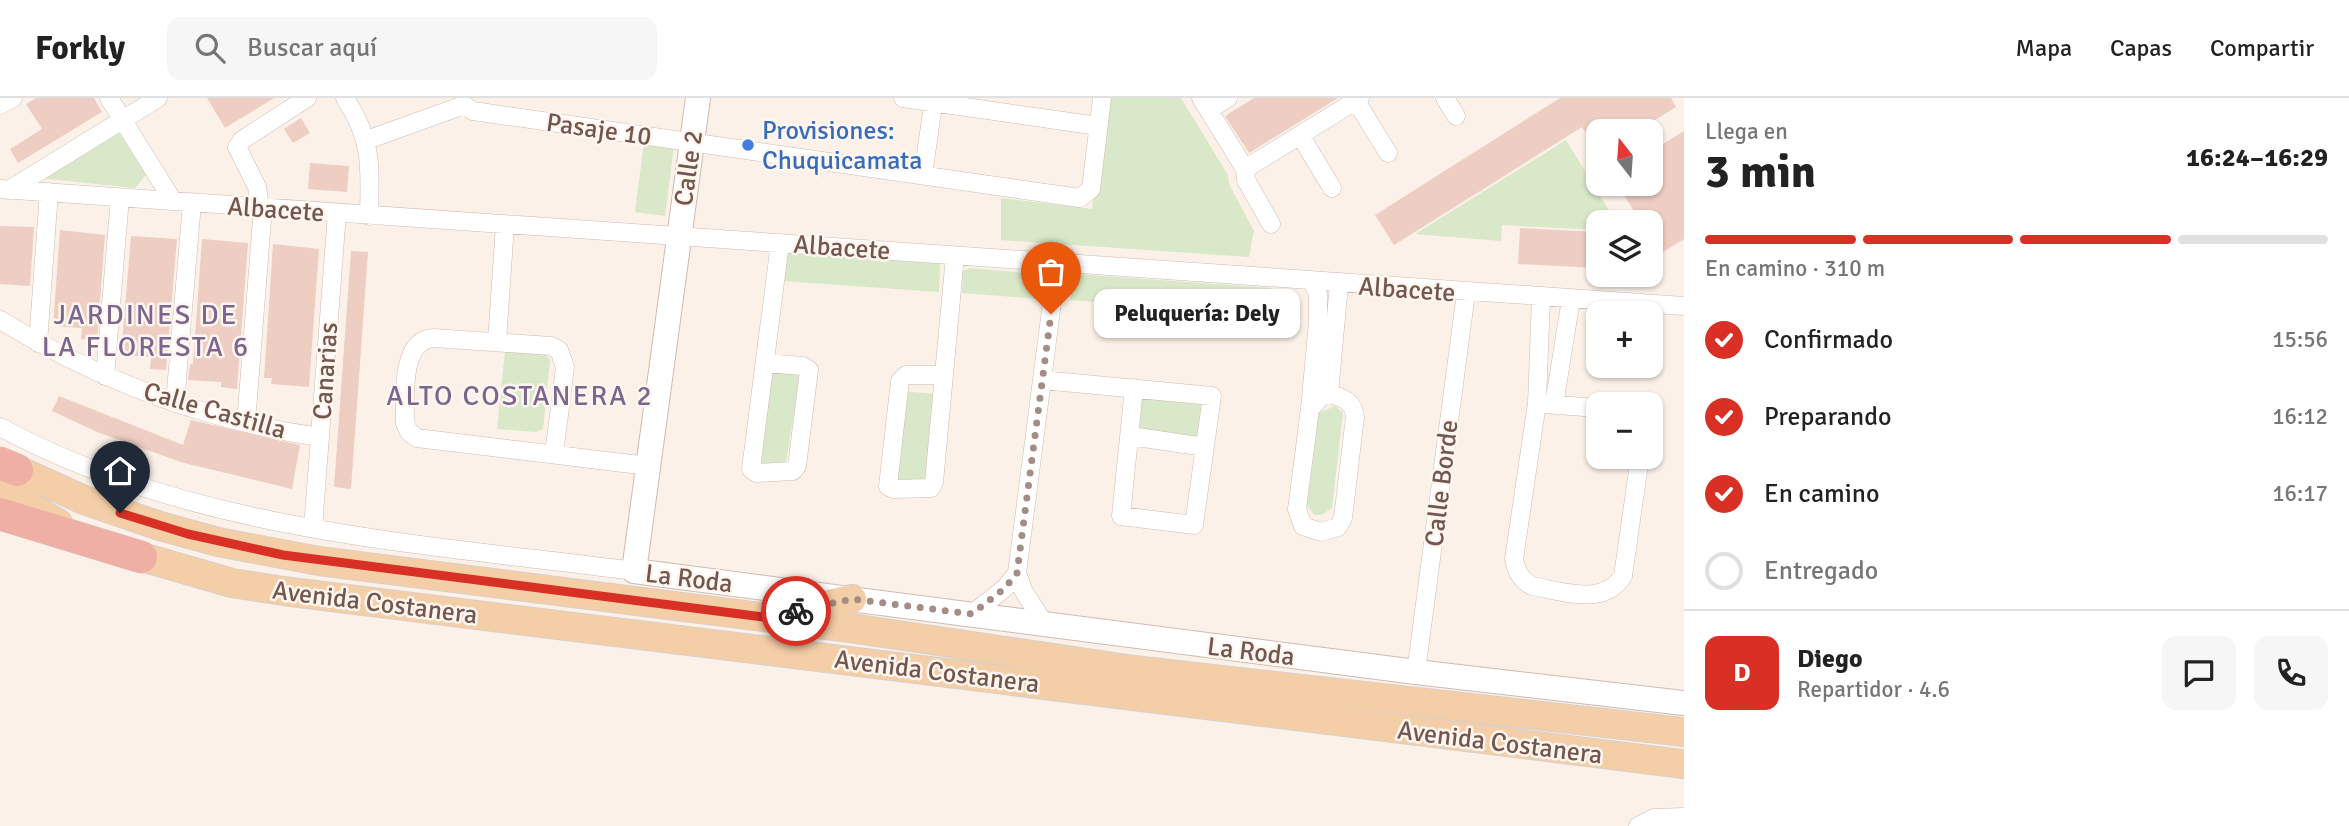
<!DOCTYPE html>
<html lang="es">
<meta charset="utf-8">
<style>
:root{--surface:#fff;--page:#f6f6f6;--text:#222;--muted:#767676;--line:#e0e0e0;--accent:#d93025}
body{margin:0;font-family:Signika,sans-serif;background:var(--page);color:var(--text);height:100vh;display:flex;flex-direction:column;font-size:26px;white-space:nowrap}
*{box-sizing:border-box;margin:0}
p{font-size:23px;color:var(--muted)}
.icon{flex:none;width:38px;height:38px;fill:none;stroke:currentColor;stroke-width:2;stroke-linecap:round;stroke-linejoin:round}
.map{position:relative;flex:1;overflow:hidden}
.details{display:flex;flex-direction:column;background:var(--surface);width:665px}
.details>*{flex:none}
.needle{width:46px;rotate:343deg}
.fabs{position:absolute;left:1586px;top:21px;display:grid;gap:14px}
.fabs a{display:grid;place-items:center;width:77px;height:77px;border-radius:14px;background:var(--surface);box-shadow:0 2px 5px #0004;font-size:35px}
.pin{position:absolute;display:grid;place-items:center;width:60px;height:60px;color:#fff;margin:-72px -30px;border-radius:50% 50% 50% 0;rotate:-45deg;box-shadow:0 0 7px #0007}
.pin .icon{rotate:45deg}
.courier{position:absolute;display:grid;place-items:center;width:70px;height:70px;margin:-35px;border:5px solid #d93025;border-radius:50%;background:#fff;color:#222;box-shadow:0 2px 9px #0007}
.bubble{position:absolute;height:49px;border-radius:14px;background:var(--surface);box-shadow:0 2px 5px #0004;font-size:23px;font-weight:700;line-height:49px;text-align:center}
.summary em{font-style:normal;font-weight:700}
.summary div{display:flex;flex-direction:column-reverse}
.summary{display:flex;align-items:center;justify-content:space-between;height:119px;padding:0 21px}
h1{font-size:46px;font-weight:700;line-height:52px}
.bar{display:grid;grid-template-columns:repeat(4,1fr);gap:10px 7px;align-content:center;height:84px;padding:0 21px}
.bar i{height:9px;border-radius:5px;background:var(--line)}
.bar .current{background:var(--accent)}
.bar p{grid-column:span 4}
.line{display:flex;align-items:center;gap:18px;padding:0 21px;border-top:2px solid var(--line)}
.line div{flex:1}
.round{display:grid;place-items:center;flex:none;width:74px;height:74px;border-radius:14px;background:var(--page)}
ol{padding:0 21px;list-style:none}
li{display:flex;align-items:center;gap:21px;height:77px}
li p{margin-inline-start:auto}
li .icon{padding:7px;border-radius:50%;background:var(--accent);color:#fff;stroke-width:4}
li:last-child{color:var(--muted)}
li i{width:38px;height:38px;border:4px solid var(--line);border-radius:50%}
header{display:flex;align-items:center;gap:42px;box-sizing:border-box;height:98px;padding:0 35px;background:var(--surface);border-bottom:2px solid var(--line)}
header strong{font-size:33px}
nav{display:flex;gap:38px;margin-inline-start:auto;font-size:24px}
.search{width:490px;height:63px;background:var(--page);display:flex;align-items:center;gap:18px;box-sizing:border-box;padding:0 24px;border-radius:14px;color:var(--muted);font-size:26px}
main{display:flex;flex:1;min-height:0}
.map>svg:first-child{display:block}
.green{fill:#d8e8c8}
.building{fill:#eecec2}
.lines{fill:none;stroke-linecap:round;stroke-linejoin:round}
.street-casing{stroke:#cebbb2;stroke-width:19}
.secondary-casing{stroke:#d0bab0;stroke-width:26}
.primary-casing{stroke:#d8d0cd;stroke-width:30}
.highway-casing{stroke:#d8d0cd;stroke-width:33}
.street{stroke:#fff;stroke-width:18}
.secondary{stroke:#fff;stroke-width:24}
.primary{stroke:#f4cea6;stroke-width:28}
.highway{stroke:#f0afa4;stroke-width:32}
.done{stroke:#a38d84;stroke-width:7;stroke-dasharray:0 12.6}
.route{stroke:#d93025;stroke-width:9}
.shop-dot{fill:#3f7fe0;stroke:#fef6ef;stroke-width:2.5}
.labels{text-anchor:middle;stroke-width:5;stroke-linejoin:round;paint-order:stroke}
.street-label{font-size:26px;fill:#73574e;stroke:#fef6ef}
.shop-label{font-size:26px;fill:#366cbe;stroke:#fef6ef;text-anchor:start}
.neighbourhood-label{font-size:28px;letter-spacing:2px;fill:#7c668f;stroke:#fef6ef}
</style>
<header>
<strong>Forkly</strong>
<div class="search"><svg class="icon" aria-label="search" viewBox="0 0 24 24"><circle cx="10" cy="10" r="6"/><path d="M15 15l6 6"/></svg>Buscar aquí</div>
<nav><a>Mapa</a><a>Capas</a><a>Compartir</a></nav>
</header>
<main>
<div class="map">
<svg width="1684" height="728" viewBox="0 0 1684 728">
<rect width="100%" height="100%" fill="#fbf1e8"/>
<path class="green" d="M 1098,0 L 1181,0 L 1228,77 L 1229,86 L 1254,133 L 1249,159 L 1001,142 L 1001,100 L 1092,111 L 1100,45 Z
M 117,31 L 146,77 L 135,90 L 38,80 Z
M 1566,42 L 1616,124 L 1598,124 L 1598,132 L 1502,127 L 1501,143 L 1415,136 Z
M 644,44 L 674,47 L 665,118 L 635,114 Z
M 787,149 L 940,161 L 939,194 L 783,183 Z
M 970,170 L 1036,176 L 1042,184 L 1040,201 L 962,195 L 963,173 Z
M 1075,176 L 1271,190 L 1270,218 L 1070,202 Z
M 505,253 L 545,256 L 550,262 L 543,331 L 536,334 L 497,331 Z
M 770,270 L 801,274 L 785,369 L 756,364 Z
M 902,293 L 935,296 L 926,385 L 893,381 Z
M 1141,296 L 1205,302 L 1200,349 L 1134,338 Z
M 1335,308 L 1343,315 L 1332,410 L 1321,417 L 1314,417 L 1307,407 L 1319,315 Z"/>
<path class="building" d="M 36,0 L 94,0 L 102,14 L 18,65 L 10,51 L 42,31 L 26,6 Z
M 207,0 L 274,0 L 225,30 Z
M 1254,0 L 1338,0 L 1249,55 L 1225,18 Z
M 1560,0 L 1671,0 L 1676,9 L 1637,33 L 1598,33 L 1598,54 L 1582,29 L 1394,147 L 1375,117 Z
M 301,20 L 310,35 L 293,45 L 284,31 Z
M 1684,33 L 1684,141 L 1660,156 L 1650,140 L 1650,124 L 1641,124 L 1617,86 L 1650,86 L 1650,54 Z
M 310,65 L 349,68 L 347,94 L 308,91 Z
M 0,128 L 34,129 L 30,188 L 0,186 Z
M 1520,130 L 1598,134 L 1598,170 L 1518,166 Z
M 60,132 L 105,137 L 97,242 L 81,241 L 82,230 L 53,228 Z
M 131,138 L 177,141 L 166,272 L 150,271 L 151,259 L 121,257 Z
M 202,141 L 248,145 L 237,291 L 221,289 L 221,284 L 188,282 L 190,266 L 193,266 Z
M 273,146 L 319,151 L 309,289 L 271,286 L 272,280 L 264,280 Z
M 351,153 L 368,154 L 351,391 L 334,389 Z
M 59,298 L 183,347 L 191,322 L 300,347 L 292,391 L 184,365 L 97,334 L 52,313 Z"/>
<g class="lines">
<g class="street-casing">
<path id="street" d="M 109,0 L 173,103
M 345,0 C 373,43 370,68 369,118
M 903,0 L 1098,28
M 1201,0 L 1245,71 L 1246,82 L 1271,126
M 1445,0 L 1456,18
M 1356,3 L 1388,55
M 0,7 L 13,0
M 464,7 L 473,13 L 1080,100 L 1091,91 L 1102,0
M 1209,12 L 1228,0
M 1300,37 L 1332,90
M 367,42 L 464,7
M 1245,71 L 1360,0
M 923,77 L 934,0
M 0,91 L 1684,208
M 9,92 L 158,0
M 1541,199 L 1537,305 L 1514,461 C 1517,474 1520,481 1532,488 C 1562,493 1603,509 1623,478 L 1640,359
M 0,222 C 98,282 205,323 320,339
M 497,244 L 505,127
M 38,245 L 49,94
M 765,265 L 803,268 L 809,272 L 797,368 L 793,373 L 756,375 L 751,371 L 780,145
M 944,277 L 906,277 L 900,283 L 888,388 L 893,391 L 931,390 L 934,384 L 955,158
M 105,278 L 120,100
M 1042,282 L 1212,298 L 1194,427 L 1121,418 L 1134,290
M 1329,296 C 1343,299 1354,304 1355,319 L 1343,420 L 1338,429 L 1321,434 L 1303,428 L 1297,411 L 1310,311 L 1322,298 Z
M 1329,296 L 1339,186
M 175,305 L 192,105
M 1544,306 L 1598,310
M 1554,307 L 1571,201
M 1310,311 L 1318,223 L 1318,196 L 1312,184
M 246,325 L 262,122 L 257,89 L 237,49 L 242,42 L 307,0
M 0,329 C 194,434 420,445 634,473
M 1130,338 L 1205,349
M 554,356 L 565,269 L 559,252 L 551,248 L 434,240 C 400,241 405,300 405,325 L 409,334 L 417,340 L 648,368
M 313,430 L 337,115
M 972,516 L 1005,490 L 1017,475
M 1045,527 L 1023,492 L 1017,475 L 1057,166
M 1416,574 L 1466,195
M 1638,728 L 1654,720 L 1684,719"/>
</g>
<g class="secondary-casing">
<path id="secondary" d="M 698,0 L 634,473 L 1416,574 L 1684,605"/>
</g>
<g class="primary-casing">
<path id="primary" d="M 0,364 L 84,402 L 160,428 L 218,444 L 319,463 L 857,531 L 1134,572 L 1684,634
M 0,392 L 58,425
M 121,453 L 232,485 L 283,493 L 1684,666
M 787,515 L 852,501"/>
</g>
<g class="highway-casing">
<path id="highway" d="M 0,365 L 17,372
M 0,416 L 141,459"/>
</g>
<use href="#street" class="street"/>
<use href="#secondary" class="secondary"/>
<use href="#primary" class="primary"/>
<use href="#highway" class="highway"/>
</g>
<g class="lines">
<path class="done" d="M 796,513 L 852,501 L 972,516 L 1005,490 L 1017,475 L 1051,216"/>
<path class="route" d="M 120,415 L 188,436 L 283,457 L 763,519 L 796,513"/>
</g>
<circle class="shop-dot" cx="748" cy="47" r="7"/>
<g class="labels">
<g class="street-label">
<text transform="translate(599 31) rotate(8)" y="9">Pasaje 10</text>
<text transform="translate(688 70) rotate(-82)" y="9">Calle 2</text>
<text transform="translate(276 111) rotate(4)" y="9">Albacete</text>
<text transform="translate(842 149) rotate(4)" y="9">Albacete</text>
<text transform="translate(1407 191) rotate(4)" y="9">Albacete</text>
<text transform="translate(325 273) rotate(-86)" y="9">Canarias</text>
<text transform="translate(215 312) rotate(16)" y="9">Calle Castilla</text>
<text transform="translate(1441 385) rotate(-83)" y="9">Calle Borde</text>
<text transform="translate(689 480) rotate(7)" y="9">La Roda</text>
<text transform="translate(375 504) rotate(7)" y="9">Avenida Costanera</text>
<text transform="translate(1251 553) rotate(7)" y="9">La Roda</text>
<text transform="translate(937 573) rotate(7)" y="9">Avenida Costanera</text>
<text transform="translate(1500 644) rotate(7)" y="9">Avenida Costanera</text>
</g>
<g class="shop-label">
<text x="762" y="41">Provisiones:<tspan x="762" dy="30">Chuquicamata</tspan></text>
</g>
<g class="neighbourhood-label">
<text x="146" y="226">JARDINES DE<tspan x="146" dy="32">LA FLORESTA 6</tspan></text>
<text x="520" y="307">ALTO COSTANERA 2</text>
</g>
</g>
</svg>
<div class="fabs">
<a><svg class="needle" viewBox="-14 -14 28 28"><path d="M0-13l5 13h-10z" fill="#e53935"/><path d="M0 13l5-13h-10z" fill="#767676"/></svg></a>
<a><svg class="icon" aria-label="layers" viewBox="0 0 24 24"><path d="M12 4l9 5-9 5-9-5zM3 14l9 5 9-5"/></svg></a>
<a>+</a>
<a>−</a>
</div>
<div class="pin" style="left:1051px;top:216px;background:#ea580c"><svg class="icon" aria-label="bag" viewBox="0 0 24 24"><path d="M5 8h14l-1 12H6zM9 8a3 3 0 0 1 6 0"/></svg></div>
<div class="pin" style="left:120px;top:415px;background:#1f2937"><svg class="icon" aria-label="home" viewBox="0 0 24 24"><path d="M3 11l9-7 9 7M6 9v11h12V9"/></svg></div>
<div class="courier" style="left:796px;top:513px"><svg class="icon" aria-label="bike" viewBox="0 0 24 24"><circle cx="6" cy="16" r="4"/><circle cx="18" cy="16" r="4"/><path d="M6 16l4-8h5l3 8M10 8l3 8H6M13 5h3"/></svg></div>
<div class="bubble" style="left:1094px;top:191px;width:206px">Peluquería: Dely</div>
</div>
<section class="details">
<div class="summary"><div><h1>3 min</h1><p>Llega en</p></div><em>16:24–16:29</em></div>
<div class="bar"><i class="current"></i><i class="current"></i><i class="current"></i><i></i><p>En camino · 310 m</p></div>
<ol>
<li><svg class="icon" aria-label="check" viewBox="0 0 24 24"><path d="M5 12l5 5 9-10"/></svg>Confirmado<p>15:56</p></li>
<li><svg class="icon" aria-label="check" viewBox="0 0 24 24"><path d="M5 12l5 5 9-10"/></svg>Preparando<p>16:12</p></li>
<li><svg class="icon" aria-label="check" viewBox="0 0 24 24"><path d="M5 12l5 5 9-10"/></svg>En camino<p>16:17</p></li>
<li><i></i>Entregado</li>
</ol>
<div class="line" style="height:126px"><b class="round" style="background:var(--accent);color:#fff">D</b><div><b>Diego</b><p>Repartidor · 4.6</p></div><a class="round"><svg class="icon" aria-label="chat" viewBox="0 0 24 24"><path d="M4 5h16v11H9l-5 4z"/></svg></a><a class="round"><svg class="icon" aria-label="phone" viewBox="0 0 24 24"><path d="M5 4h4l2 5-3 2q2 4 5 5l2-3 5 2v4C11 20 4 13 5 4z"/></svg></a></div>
</section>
</main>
